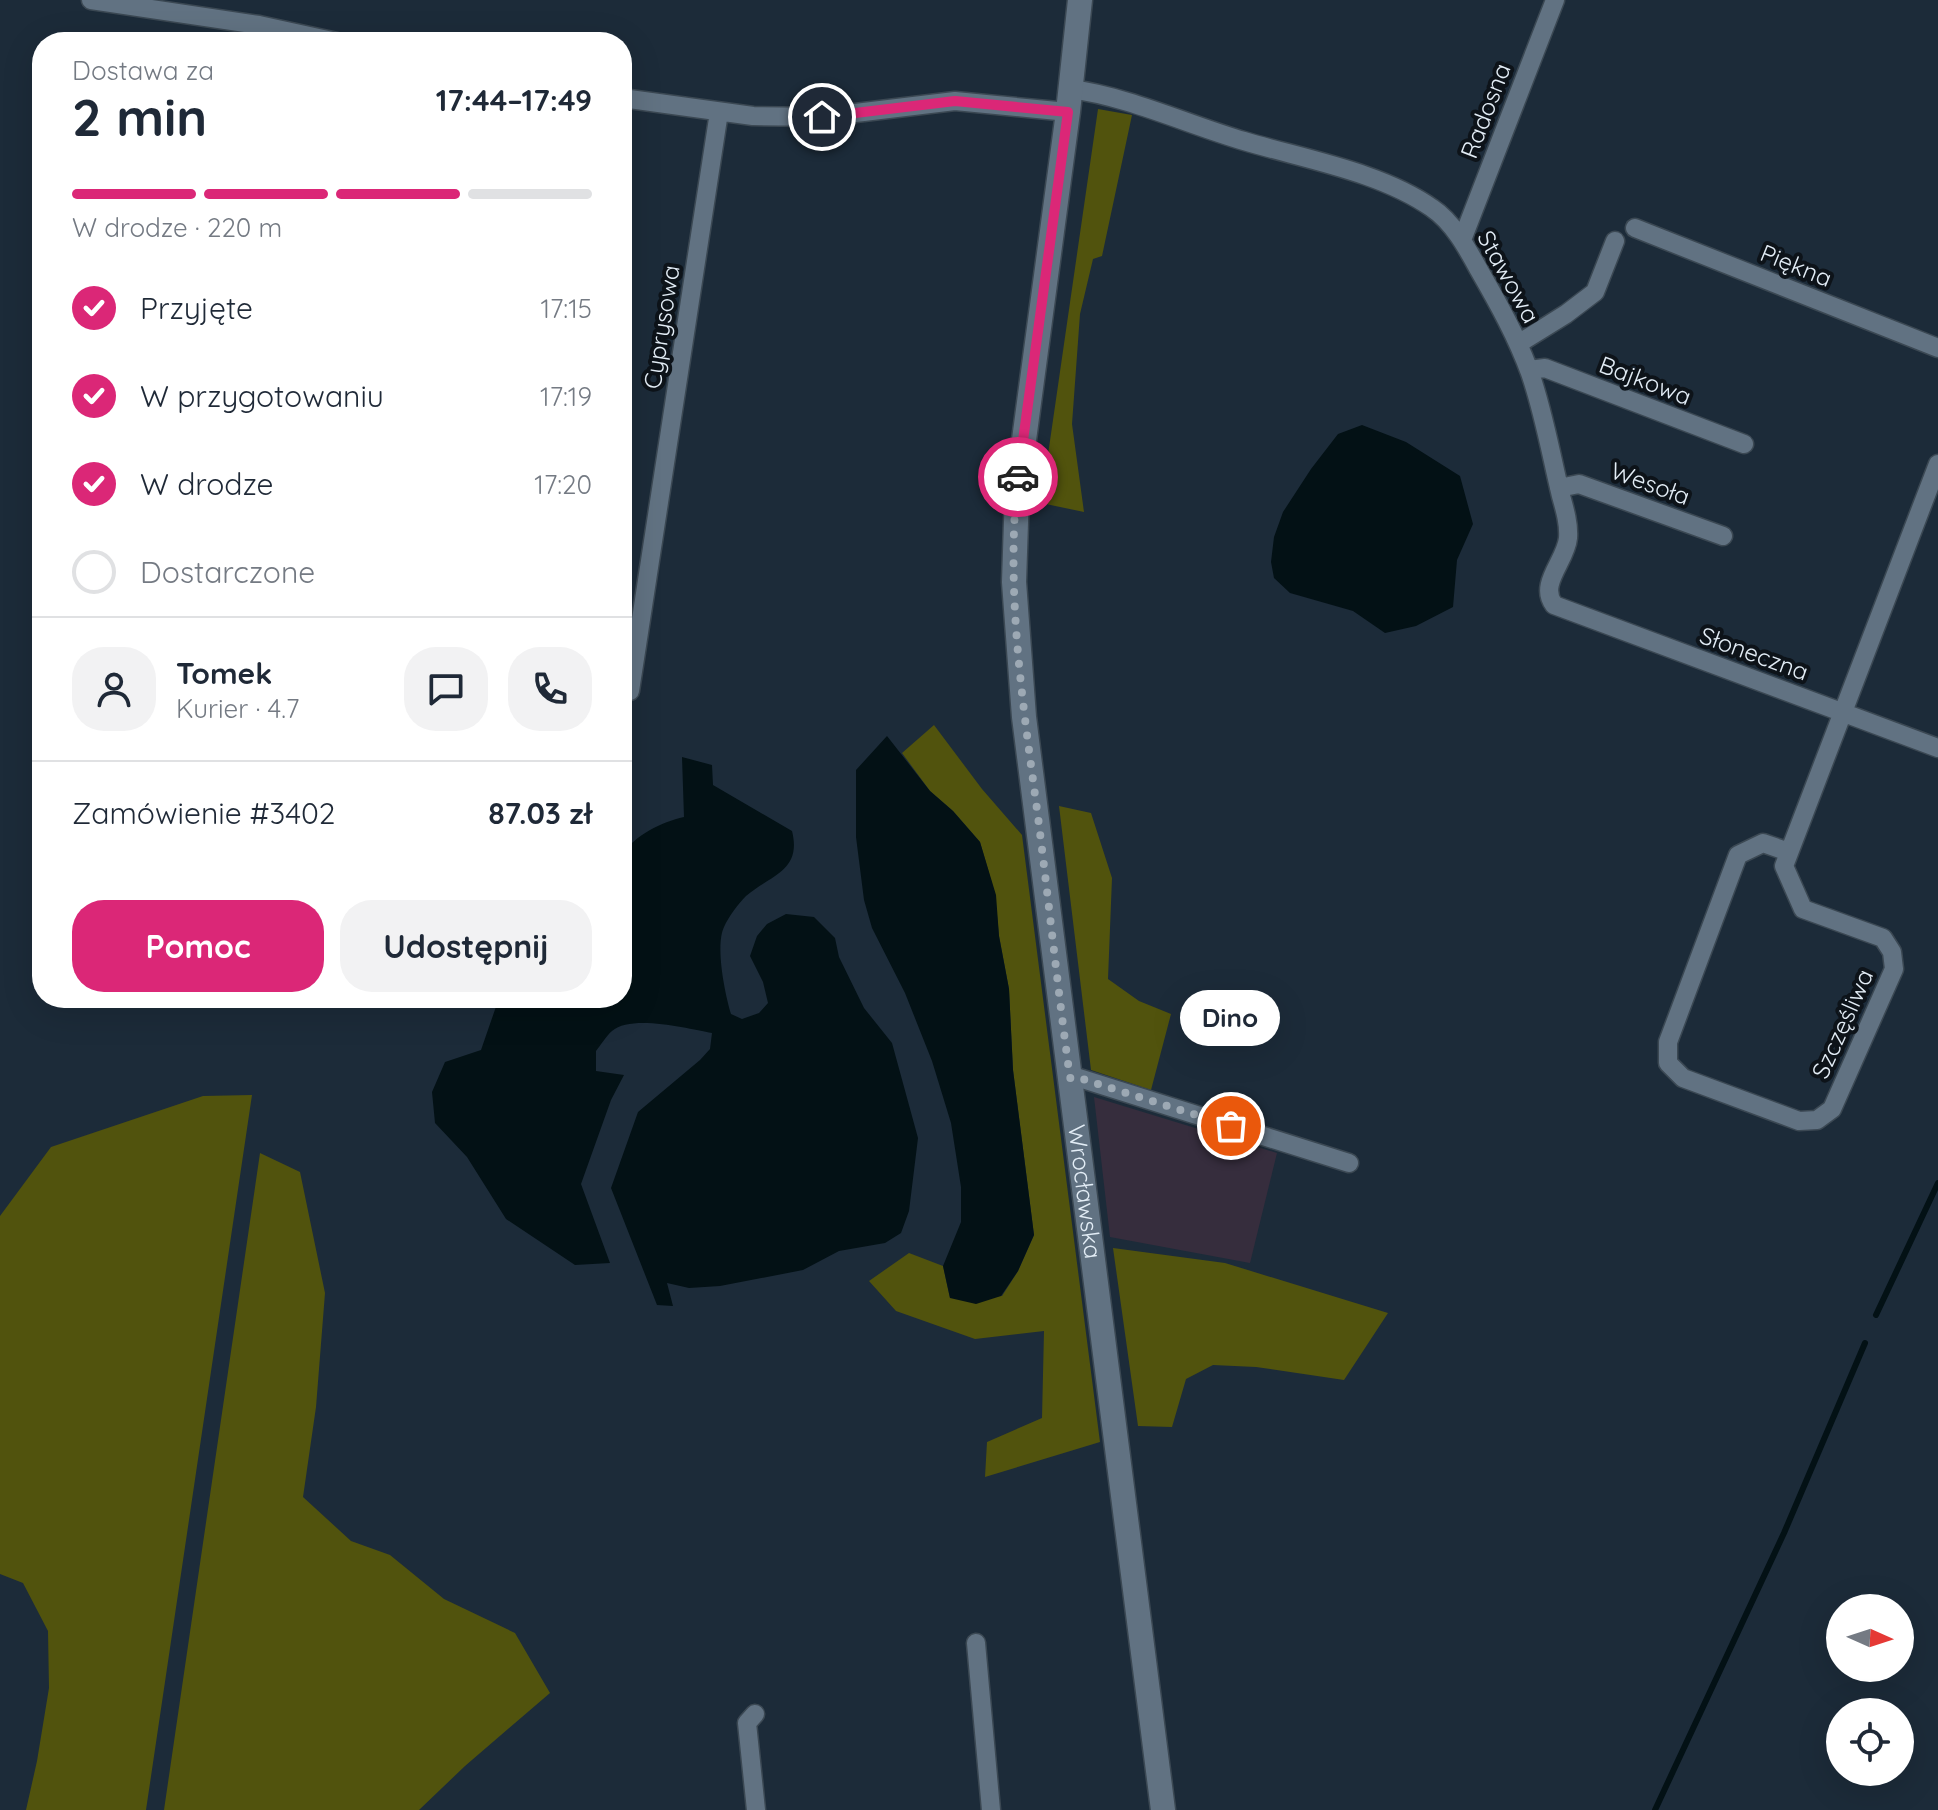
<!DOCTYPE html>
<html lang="pl">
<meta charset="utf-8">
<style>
:root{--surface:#fff;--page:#f2f2f3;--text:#1f2937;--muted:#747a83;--line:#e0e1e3;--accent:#db2777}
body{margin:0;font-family:Quicksand,sans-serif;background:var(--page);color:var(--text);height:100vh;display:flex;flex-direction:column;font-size:30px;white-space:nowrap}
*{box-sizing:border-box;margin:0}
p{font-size:26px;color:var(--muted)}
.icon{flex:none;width:44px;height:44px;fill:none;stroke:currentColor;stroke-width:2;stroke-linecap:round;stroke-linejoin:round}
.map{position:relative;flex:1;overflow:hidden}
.panel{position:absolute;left:32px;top:32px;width:600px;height:976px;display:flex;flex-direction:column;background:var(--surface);border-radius:32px;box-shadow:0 8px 32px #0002}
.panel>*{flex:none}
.needle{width:52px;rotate:93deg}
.fabs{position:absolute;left:1826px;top:1594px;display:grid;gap:16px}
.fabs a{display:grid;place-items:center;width:88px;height:88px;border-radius:50%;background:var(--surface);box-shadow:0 8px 32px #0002;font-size:40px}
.pin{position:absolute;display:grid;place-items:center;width:68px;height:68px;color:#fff;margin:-34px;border:4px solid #fff;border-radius:50%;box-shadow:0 2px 8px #0007}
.courier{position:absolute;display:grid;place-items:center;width:80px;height:80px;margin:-40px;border:6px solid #db2777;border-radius:50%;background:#fff;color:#222;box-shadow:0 2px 10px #0007}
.bubble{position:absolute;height:56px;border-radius:28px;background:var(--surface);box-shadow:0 8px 32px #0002;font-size:26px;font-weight:700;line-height:56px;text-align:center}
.overview em{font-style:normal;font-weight:700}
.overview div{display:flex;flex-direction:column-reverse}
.overview{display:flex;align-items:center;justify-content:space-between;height:136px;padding:0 40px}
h1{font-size:52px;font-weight:700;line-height:60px}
.bar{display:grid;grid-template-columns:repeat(4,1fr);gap:12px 8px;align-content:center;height:96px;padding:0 40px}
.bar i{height:10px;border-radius:6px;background:var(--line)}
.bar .active{background:var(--accent)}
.bar p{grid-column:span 4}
.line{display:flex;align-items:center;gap:20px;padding:0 40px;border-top:2px solid var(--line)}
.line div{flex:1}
.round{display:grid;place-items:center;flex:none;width:84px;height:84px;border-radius:32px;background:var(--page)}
ol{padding:0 40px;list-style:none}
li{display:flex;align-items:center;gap:24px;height:88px}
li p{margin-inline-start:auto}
li .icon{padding:8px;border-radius:50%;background:var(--accent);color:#fff;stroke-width:4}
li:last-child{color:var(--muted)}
li i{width:44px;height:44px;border:4px solid var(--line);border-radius:50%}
.button{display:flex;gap:16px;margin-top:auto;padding:16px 40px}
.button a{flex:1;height:92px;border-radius:32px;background:var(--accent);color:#fff;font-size:32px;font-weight:700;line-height:92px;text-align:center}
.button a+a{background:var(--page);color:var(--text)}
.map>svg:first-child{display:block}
.commercial{fill:#362d3d}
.green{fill:#51530d}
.water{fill:#031115}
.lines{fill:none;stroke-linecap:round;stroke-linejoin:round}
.stream{stroke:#031115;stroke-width:6}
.street-casing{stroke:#3b4853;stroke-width:21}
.secondary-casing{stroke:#3b4853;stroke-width:27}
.street{stroke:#617282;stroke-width:18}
.secondary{stroke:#617282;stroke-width:24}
.done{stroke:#9da9b4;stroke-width:8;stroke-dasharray:0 14.4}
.route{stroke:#db2777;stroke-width:10}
.labels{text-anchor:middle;stroke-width:8;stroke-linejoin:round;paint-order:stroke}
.street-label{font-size:24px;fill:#e3edf6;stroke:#0d1319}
</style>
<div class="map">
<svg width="1938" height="1810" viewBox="0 0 1938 1810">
<rect width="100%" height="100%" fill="#1c2b39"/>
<path class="commercial" d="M 1094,1097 L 1277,1153 L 1250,1263 L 1110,1237 Z"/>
<path class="green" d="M 1098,109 L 1132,115 L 1102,256 L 1093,259 L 1080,314 L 1072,424 L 1084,512 L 1041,503 Z
M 934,725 L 982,789 L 1022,835 L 1100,1442 L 985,1477 L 987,1442 L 1042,1418 L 1044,1331 L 975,1339 L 896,1311 L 869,1281 L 909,1253 L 943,1266 L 950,1298 L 1002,1296 L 1018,1271 L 1034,1235 L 1013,1070 L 1009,989 L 999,936 L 995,894 L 980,842 L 953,811 L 930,791 L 902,753 Z
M 1059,806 L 1091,813 L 1112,878 L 1108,979 L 1139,1001 L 1171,1014 L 1151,1090 L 1091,1070 Z
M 252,1095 L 146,1810 L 26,1810 L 37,1761 L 49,1688 L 48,1631 L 23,1583 L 0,1574 L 0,1216 L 51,1147 L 203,1096 Z
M 260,1153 L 300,1172 L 325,1293 L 316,1407 L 303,1497 L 351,1541 L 390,1555 L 444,1599 L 515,1633 L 550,1693 L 465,1766 L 419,1810 L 164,1810 Z
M 1113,1248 L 1225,1263 L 1388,1313 L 1344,1380 L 1256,1367 L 1213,1365 L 1186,1379 L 1172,1427 L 1138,1426 Z"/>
<path class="water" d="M 1362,425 L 1406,442 L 1460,476 L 1473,524 L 1457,560 L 1453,607 L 1416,626 L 1385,633 L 1353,611 L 1290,593 L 1274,578 L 1271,562 L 1274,537 L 1283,512 L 1311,469 L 1338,434 Z
M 887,736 L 930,791 L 953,811 L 980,842 L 996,895 L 999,936 L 1009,989 L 1013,1070 L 1034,1235 L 1018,1271 L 1001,1296 L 976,1304 L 950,1298 L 943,1266 L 961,1222 L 961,1187 L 951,1123 L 932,1061 L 905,993 L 872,928 L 864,900 L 856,837 L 856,770 Z
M 682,757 L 712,765 L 713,785 L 792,831 C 802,871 771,875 746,896 C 738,904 729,916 724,927 C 715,946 725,994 731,1014 L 742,1019 L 759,1013 L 768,1003 L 763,982 L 750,956 L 757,936 L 767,924 L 786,914 L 814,917 L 835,938 L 839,957 L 864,1008 L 892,1043 L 918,1138 L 909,1211 L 901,1233 L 885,1243 L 839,1251 L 803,1270 L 720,1286 L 689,1288 L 667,1283 L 673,1306 L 657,1305 L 611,1188 L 638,1112 L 700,1060 L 710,1049 L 712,1033 C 689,1029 632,1014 612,1031 C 606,1036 601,1045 596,1051 L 596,1071 L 624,1075 L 611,1100 L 581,1184 L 610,1263 L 575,1265 L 506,1219 L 467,1157 L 435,1123 L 432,1092 L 445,1062 L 481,1050 L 499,998 L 622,998 L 622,854 C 636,835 661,822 684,817 Z"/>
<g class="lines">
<path class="stream" d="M 1876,1315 L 1938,1183
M 1655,1810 L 1784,1533 L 1865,1343"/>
<g class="street-casing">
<path id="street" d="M 91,0 L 259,25 L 337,42
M 1070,89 C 1127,96 1189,125 1244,141 C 1304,159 1381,172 1432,208 C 1453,222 1467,248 1479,270 C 1498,303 1517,337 1530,373 C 1544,413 1551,455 1561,496 C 1565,510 1569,524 1568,538 C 1566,561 1538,584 1554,605 L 1938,748
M 622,98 L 753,116 L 822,117 L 955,101 L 1068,112
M 1635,228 L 1938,348
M 1462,240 L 1555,0
M 1518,344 L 1566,314 L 1595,292 L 1615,241
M 1529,370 L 1545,368 L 1744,444
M 1559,488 L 1579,484 L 1723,536
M 630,691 L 719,112
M 1789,852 L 1763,843 L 1738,855 L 1668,1042 L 1668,1063 L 1683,1078 L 1799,1121 L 1817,1120 L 1832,1109 L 1894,969 L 1892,952 L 1883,938 L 1803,909 L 1784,866 L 1938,464
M 1070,1078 L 1076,1077 L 1349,1163
M 976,1643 L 991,1810
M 755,1714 L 747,1723 L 756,1810"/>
</g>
<g class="secondary-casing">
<g id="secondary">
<path id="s1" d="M 1080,0 L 1068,112 L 1017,492 L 1014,582 L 1024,717 L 1163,1810"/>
</g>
</g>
<use href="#street" class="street"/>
<use href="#secondary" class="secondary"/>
</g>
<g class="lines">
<path class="done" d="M 1018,477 C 1005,590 1023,705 1038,817 C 1049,904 1058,991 1070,1078 L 1076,1077 L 1231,1126"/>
<path class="route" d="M 822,117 L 955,101 L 1068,112 L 1018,477"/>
</g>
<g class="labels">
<g class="street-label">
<text transform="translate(1486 111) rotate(-69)" y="8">Radosna</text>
<text transform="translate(1796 266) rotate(22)" y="8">Piękna</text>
<text transform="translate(1508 277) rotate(61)" y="8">Stawowa</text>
<text transform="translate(662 327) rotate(-81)" y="8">Cyprysowa</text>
<text transform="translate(1645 381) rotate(21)" y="8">Bajkowa</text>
<text transform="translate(1650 484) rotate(20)" y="8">Wesoła</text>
<text transform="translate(1754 654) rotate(20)" y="8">Słoneczna</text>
<text transform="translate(1843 1024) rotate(-66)" y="8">Szczęśliwa</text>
<text dy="8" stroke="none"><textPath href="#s1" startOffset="1200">Wrocławska</textPath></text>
</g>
</g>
</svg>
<div class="fabs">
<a><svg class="needle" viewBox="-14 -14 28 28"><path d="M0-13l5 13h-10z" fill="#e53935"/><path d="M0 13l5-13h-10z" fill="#747a83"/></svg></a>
<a><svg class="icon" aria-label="locate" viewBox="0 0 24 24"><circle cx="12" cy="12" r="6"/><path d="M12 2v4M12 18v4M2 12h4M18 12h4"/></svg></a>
</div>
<div class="pin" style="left:1231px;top:1126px;background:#ea580c"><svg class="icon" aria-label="bag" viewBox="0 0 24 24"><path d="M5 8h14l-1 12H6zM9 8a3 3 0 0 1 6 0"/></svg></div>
<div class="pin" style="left:822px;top:117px;background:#1f2937"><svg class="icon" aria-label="home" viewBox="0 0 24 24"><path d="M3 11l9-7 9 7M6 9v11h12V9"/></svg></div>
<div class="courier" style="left:1018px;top:477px"><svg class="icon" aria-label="car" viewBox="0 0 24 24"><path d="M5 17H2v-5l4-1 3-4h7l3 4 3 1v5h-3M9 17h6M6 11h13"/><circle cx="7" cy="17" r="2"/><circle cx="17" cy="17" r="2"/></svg></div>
<div class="bubble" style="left:1180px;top:990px;width:100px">Dino</div>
<section class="panel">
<div class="overview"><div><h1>2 min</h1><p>Dostawa za</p></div><em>17:44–17:49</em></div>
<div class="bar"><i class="active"></i><i class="active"></i><i class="active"></i><i></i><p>W drodze · 220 m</p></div>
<ol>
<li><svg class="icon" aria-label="check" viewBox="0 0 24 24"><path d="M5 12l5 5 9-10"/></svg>Przyjęte<p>17:15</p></li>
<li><svg class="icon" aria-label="check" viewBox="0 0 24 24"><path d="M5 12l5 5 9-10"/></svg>W przygotowaniu<p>17:19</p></li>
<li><svg class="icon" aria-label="check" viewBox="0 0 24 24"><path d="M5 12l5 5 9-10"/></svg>W drodze<p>17:20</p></li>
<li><i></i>Dostarczone</li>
</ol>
<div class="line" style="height:144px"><a class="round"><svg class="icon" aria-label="person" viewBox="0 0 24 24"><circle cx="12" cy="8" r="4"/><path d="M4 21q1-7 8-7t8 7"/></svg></a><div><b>Tomek</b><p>Kurier · 4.7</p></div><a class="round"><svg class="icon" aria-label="chat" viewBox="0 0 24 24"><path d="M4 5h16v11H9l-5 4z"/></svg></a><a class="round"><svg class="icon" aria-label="phone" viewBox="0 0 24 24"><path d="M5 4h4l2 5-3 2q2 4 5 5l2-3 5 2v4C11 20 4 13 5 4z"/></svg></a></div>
<div class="line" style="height:104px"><div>Zamówienie #3402</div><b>87.03 zł</b></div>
<div class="button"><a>Pomoc</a><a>Udostępnij</a></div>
</section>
</div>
